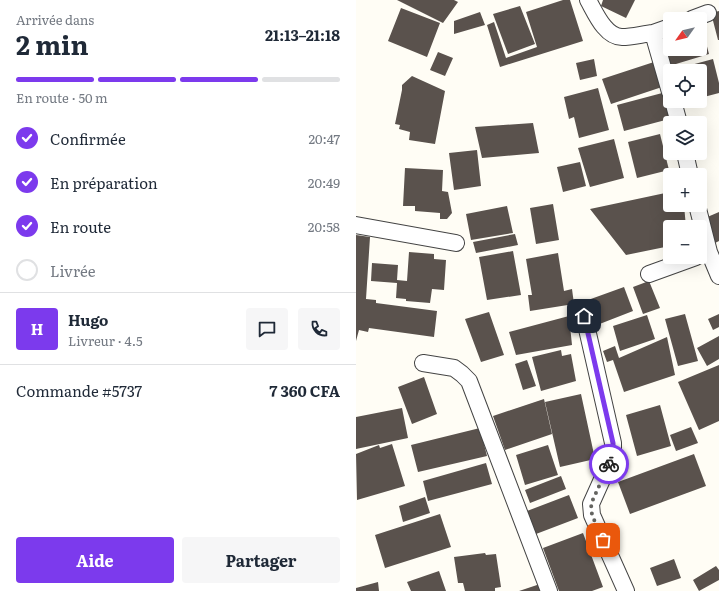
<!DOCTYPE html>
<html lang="fr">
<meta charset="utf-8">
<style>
:root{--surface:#fff;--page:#f6f6f7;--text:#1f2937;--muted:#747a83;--line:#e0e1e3;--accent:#7c3aed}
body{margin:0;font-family:Literata,serif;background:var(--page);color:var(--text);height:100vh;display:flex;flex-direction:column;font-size:15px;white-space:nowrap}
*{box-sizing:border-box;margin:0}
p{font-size:13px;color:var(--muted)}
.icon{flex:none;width:22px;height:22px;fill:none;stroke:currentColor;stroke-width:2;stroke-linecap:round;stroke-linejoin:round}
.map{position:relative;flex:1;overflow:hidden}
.side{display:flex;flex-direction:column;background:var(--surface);width:356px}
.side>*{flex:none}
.needle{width:26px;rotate:236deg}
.fabs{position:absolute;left:307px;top:12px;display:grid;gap:8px}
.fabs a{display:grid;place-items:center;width:44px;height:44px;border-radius:4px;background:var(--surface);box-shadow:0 4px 16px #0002;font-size:20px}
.pin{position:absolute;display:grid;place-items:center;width:34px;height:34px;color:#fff;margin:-17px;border-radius:8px;box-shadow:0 2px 6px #0006}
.courier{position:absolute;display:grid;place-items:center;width:40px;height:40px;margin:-20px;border:3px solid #7c3aed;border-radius:50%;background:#fff;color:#222;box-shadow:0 1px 5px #0007}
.headline em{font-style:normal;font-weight:700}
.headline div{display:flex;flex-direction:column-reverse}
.headline{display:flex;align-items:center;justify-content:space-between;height:68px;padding:0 16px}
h1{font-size:26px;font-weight:700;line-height:30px}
.bar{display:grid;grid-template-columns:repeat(4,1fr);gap:6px 4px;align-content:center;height:48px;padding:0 16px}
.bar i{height:5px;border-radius:3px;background:var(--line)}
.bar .on{background:var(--accent)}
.bar p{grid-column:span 4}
.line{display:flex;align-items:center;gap:10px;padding:0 16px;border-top:1px solid var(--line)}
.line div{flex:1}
.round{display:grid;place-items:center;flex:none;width:42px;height:42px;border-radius:4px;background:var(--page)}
ol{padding:0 16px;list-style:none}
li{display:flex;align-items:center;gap:12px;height:44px}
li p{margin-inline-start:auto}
li .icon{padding:4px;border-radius:50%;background:var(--accent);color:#fff;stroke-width:4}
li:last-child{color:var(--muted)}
li i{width:22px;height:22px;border:2px solid var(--line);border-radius:50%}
.action{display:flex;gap:8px;margin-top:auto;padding:8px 16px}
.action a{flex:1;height:46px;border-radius:4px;background:var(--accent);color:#fff;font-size:16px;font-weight:700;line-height:46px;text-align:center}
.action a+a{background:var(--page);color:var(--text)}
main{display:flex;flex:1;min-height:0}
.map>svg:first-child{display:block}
.building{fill:#5a524d}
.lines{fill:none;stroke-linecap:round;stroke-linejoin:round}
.street-casing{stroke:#444;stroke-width:18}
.street{stroke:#fff;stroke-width:16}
.done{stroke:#646461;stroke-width:4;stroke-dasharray:0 7.2}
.route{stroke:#7c3aed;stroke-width:5}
</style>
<main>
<section class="side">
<div class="headline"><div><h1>2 min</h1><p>Arrivée dans</p></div><em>21:13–21:18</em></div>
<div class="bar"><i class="on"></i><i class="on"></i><i class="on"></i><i></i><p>En route · 50 m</p></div>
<ol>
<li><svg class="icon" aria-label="check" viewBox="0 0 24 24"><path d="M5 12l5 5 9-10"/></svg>Confirmée<p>20:47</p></li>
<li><svg class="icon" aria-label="check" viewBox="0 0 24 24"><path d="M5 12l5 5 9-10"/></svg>En préparation<p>20:49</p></li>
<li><svg class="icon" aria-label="check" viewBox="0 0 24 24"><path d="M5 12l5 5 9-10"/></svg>En route<p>20:58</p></li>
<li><i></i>Livrée</li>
</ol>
<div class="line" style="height:72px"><b class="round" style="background:var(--accent);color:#fff">H</b><div><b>Hugo</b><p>Livreur · 4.5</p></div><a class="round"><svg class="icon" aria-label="chat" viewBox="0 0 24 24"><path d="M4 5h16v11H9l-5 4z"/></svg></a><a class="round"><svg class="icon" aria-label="phone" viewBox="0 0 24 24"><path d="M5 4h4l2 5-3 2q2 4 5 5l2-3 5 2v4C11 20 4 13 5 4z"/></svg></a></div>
<div class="line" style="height:52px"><div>Commande #5737</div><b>7 360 CFA</b></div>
<div class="action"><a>Aide</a><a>Partager</a></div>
</section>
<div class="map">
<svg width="363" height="591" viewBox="0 0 363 591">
<rect width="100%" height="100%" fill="#fffdf5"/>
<path class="building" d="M 41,0 L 98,0 L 102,2 L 87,23 Z
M 207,0 L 214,0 L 227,41 L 144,67 L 131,25 L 138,22 L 150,58 L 181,47 L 170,12 Z
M 247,0 L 279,0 L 270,18 L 245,6 Z
M 164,6 L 179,44 L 152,54 L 137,14 Z
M 45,8 L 84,23 L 71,57 L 32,41 Z
M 363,11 L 363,40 L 362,40 L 355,13 Z
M 124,12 L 129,25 L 98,34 L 98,21 Z
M 345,24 L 353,54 L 310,67 L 301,36 L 314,31 L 314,49 L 344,49 L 344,25 Z
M 82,52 L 97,58 L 89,76 L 74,70 Z
M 238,59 L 241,76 L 224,80 L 220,63 Z
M 357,59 L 363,83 L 363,93 L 344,98 L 344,71 L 313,71 Z
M 301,61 L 309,86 L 255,104 L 246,79 Z
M 56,76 L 89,91 L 79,144 L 53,140 L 54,132 L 43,129 L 44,125 L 39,124 L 46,90 L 46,85 Z
M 242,88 L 253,130 L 223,138 L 218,117 L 213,119 L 208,97 Z
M 310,92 L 317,118 L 268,131 L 261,105 Z
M 177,123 L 183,153 L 126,158 L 119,127 Z
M 304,134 L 313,170 L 281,178 L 272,142 Z
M 258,139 L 268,178 L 234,187 L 222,148 Z
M 121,150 L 125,186 L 98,190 L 93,153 Z
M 224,162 L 230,186 L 207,192 L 201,167 Z
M 49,168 L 87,170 L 86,191 L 92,192 L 96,213 L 91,219 L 84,219 L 84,213 L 59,211 L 59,206 L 47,206 Z
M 314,192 L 314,205 L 328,205 L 330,227 L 314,227 L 314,246 L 270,255 L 234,209 Z
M 197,204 L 203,240 L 180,244 L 174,208 Z
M 151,206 L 157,233 L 115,240 L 110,214 Z
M 363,212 L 363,241 L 359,243 L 349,218 Z
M 159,234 L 162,245 L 120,253 L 117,242 Z
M 0,235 L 14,237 L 10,299 L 20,300 L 20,303 L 81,311 L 78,337 L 13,328 L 12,332 L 3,330 L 0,341 Z
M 157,251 L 165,295 L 131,300 L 123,257 Z
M 53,252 L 78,254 L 78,259 L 90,260 L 88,290 L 76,289 L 74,303 L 50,301 L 50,299 L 40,298 L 41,283 L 15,281 L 16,263 L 42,265 L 41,280 L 51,281 Z
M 202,253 L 208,291 L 216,289 L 218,304 L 174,311 L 172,295 L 176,295 L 170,259 Z
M 293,281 L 304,308 L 287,314 L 277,287 Z
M 268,287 L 277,311 L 241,325 L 232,300 Z
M 133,312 L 148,355 L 125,362 L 109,319 Z
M 329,314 L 342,361 L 322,366 L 309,319 Z
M 363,314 L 363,327 L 357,330 L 352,319 Z
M 291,315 L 299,339 L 264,351 L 257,326 Z
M 213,316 L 216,345 L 160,355 L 153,332 Z
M 363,336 L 363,359 L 351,366 L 341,348 Z
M 311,337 L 319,375 L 268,392 L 257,360 L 251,362 L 247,351 L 259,346 L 263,358 Z
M 205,350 L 206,356 L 215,354 L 220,381 L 185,391 L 176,357 Z
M 171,360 L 180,386 L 167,390 L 159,364 Z
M 363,365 L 363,421 L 343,430 L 322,382 Z
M 68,377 L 81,414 L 56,424 L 42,387 Z
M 225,394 L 239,459 L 204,467 L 189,402 Z
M 188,399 L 196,434 L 149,450 L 137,416 Z
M 304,405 L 315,446 L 281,456 L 270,415 Z
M 46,408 L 52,438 L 0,449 L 0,417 Z
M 335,427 L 342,443 L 320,451 L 314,435 Z
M 124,428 L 131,456 L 62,472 L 55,445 Z
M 36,444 L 49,486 L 1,500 L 0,454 L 23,445 L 24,448 Z
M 192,445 L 202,475 L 169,485 L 160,455 Z
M 338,454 L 350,486 L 274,514 L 262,482 Z
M 130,463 L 136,484 L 72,501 L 67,481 Z
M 205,476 L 210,489 L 174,503 L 169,490 Z
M 213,495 L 222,518 L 180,534 L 171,511 Z
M 69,497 L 74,513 L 47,522 L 43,506 Z
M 84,514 L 95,547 L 29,568 L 19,535 Z
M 227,533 L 247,587 L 236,591 L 203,591 L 187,548 Z
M 129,553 L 130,555 L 140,554 L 145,587 L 139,588 L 139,591 L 109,591 L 107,583 L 102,583 L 98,557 Z
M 318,559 L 325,578 L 301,586 L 294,568 Z
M 360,566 L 363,570 L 363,580 L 343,591 L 337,580 Z
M 83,571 L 90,591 L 55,591 L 51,582 Z
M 22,582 L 23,591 L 0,591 L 0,588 Z
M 184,584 L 186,591 L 163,591 Z"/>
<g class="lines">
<g class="street-casing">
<path id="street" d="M 232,0 C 239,12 249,37 266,37 C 276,37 287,34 297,33 L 314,92
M 336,19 L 352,13
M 297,33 L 314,27
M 317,101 L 323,123
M 329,153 L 334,175
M 341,205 L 353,252 L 363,276
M 0,225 L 100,243
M 293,274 L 340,257
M 228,316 L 257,443 L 257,455 L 235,504 L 236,515 L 270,591
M 67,363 L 98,368 L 106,374 L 113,381 L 193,591"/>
</g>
<use href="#street" class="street"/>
</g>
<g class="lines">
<path class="done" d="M 247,540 L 236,515 L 235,504 L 253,464"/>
<path class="route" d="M 228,316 L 257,443 L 257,455 L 253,464"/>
</g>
</svg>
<div class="fabs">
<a><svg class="needle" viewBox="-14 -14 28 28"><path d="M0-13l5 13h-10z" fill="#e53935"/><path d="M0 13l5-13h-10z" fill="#747a83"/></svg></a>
<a><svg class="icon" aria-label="locate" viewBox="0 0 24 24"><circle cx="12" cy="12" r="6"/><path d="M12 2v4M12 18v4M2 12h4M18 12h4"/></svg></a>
<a><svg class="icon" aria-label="layers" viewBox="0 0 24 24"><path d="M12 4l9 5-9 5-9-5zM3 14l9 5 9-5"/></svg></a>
<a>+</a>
<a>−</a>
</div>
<div class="pin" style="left:247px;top:540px;background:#ea580c"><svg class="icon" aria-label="bag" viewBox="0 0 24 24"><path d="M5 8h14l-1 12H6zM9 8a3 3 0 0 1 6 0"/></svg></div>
<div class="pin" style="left:228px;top:316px;background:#1f2937"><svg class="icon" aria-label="home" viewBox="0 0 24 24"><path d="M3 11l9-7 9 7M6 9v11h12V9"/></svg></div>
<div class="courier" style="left:253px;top:464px"><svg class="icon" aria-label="bike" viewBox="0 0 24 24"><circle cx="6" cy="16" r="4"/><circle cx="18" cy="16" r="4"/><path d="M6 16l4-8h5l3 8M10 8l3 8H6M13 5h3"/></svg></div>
</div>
</main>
